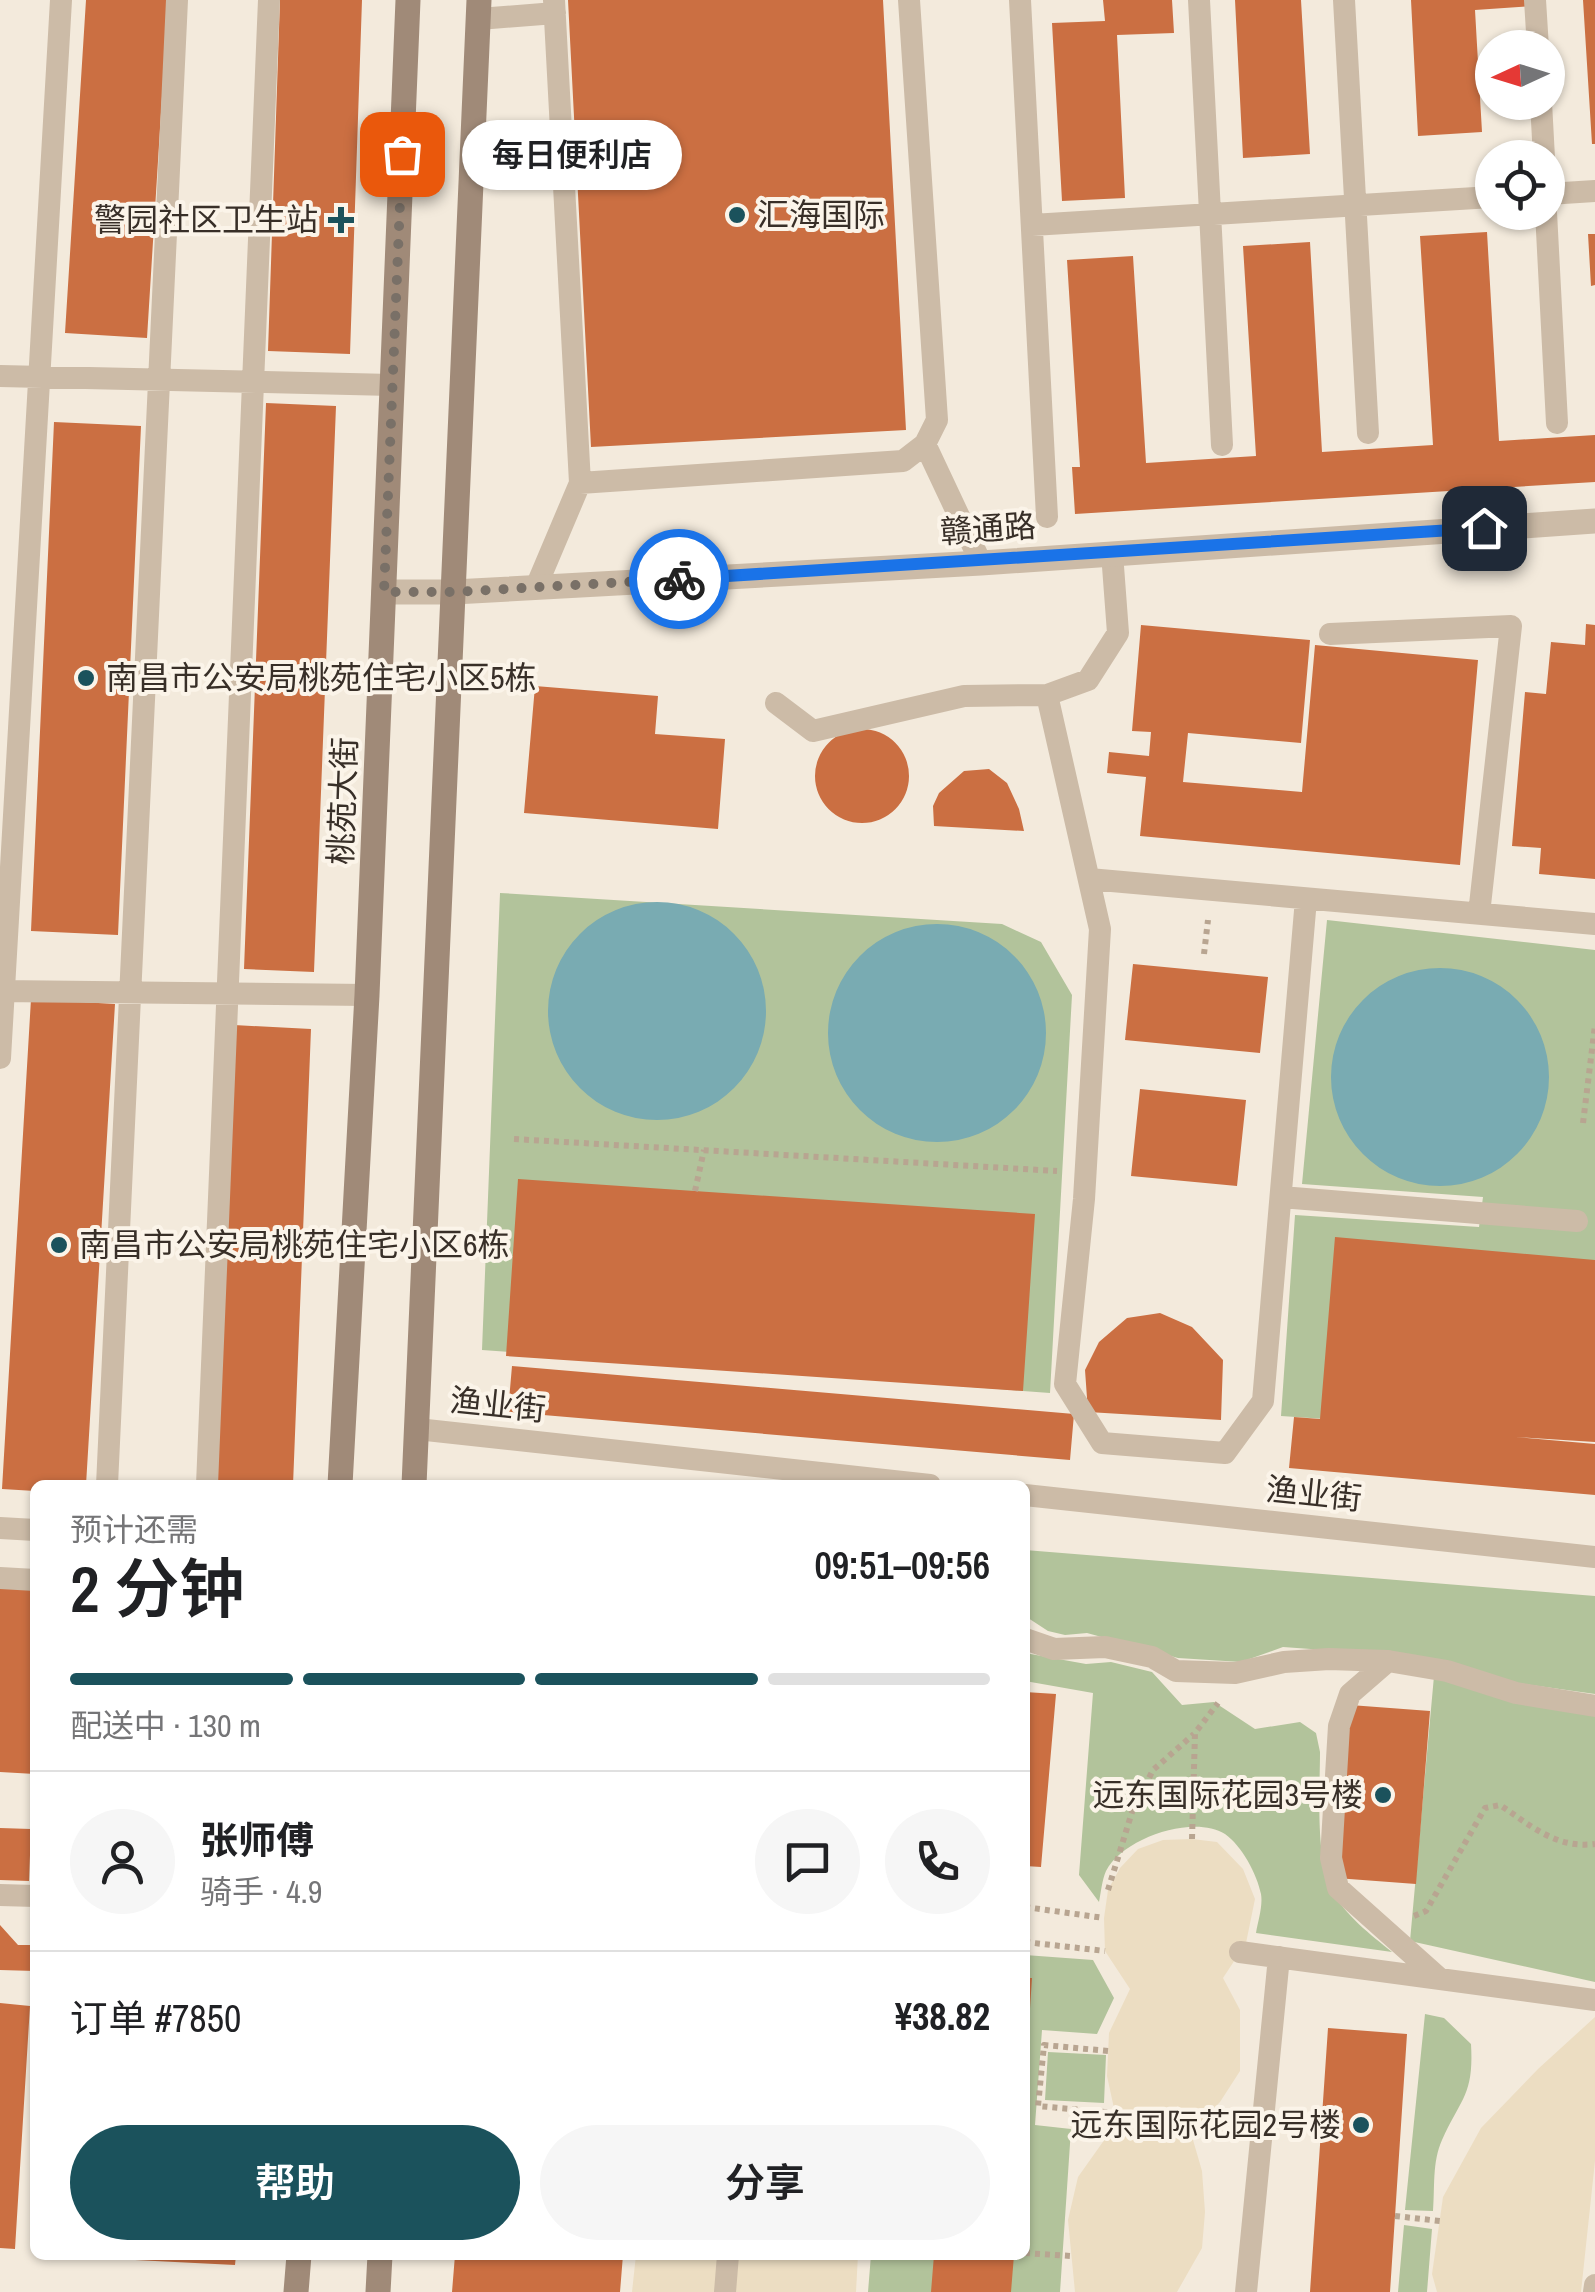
<!DOCTYPE html>
<html lang="zh">
<meta charset="utf-8">
<style>
:root{--surface:#fff;--page:#f6f6f6;--text:#202124;--muted:#757577;--line:#e0e0e0;--accent:#1b525c}
body{margin:0;font-family:"Archivo Narrow","Noto Sans SC",sans-serif;background:var(--page);color:var(--text);height:100vh;display:flex;flex-direction:column;font-size:38px;white-space:nowrap}
*{box-sizing:border-box;margin:0}
p{font-size:32px;color:var(--muted)}
.icon{flex:none;width:55px;height:55px;fill:none;stroke:currentColor;stroke-width:2;stroke-linecap:round;stroke-linejoin:round}
.map{position:relative;flex:1;overflow:hidden}
.sheet{position:absolute;left:30px;top:1480px;width:1000px;height:780px;display:flex;flex-direction:column;background:var(--surface);border-radius:15px;box-shadow:0 2px 8px #0004}
.sheet>*{flex:none}
.needle{width:65px;rotate:266deg}
.tools{position:absolute;left:1475px;top:30px;display:grid;gap:20px}
.tools a{display:grid;place-items:center;width:90px;height:90px;border-radius:50%;background:var(--surface);box-shadow:0 2px 8px #0004;font-size:50px}
.pin{position:absolute;display:grid;place-items:center;width:85px;height:85px;color:#fff;margin:-42px;border-radius:20px;box-shadow:0 5px 15px #0006}
.courier{position:absolute;display:grid;place-items:center;width:100px;height:100px;margin:-50px;border:8px solid #1a73e8;border-radius:50%;background:#fff;color:#222;box-shadow:0 2px 12px #0007}
.bubble{position:absolute;height:70px;border-radius:35px;background:var(--surface);box-shadow:0 2px 8px #0004;font-size:32px;font-weight:600;line-height:70px;text-align:center}
.summary em{font-style:normal;font-weight:600}
.summary div{display:flex;flex-direction:column-reverse}
.summary{display:flex;align-items:center;justify-content:space-between;height:170px;padding:0 40px}
h1{font-size:65px;font-weight:600;line-height:75px}
.bar{display:grid;grid-template-columns:repeat(4,1fr);gap:15px 10px;align-content:center;height:120px;padding:0 40px}
.bar i{height:12px;border-radius:8px;background:var(--line)}
.bar .selected{background:var(--accent)}
.bar p{grid-column:span 4}
.line{display:flex;align-items:center;gap:25px;padding:0 40px;border-top:2px solid var(--line)}
.line div{flex:1}
.round{display:grid;place-items:center;flex:none;width:105px;height:105px;border-radius:52px;background:var(--page)}
.button{display:flex;gap:20px;margin-top:auto;padding:20px 40px}
.button a{flex:1;height:115px;border-radius:60px;background:var(--accent);color:#fff;font-size:40px;font-weight:600;line-height:115px;text-align:center}
.button a+a{background:var(--page);color:var(--text)}
.map>svg:first-child{display:block}
.green{fill:#b2c39b}
.plaza{fill:#ecddc2}
.water{fill:#79abb2}
.building{fill:#cb6f42}
.lines{fill:none;stroke-linecap:round;stroke-linejoin:round}
.path{stroke:#b8a591;stroke-width:6;stroke-dasharray:5 5;stroke-linecap:butt}
.service{stroke:#ccbba7;stroke-width:22}
.tertiary{stroke:#ccbba7;stroke-width:25}
.secondary{stroke:#a08a78;stroke-width:25}
.done{stroke:#797067;stroke-width:10;stroke-dasharray:0 18}
.route{stroke:#1a73e8;stroke-width:12}
.poi-dot{fill:#1b525c;stroke:#fbf4e9;stroke-width:4}
.labels{text-anchor:middle;stroke-width:8;stroke-linejoin:round;paint-order:stroke}
.poi-label{font-size:32px;fill:#382f28;stroke:#fbf4e9;text-anchor:start}
.street-label{font-size:32px;fill:#382f28;stroke:#fbf4e9}
</style>
<div class="map">
<svg width="1595" height="2292" viewBox="0 0 1595 2292">
<rect width="100%" height="100%" fill="#f3eadc"/>
<path class="green" d="M 500,893 L 1002,924 L 1041,942 L 1072,995 L 1050,1393 L 482,1350 Z
M 1327,920 L 1595,950 L 1595,1437 L 1281,1416 L 1295,1215 L 1479,1227 L 1483,1197 L 1302,1184 Z
M 1025,1550 L 1595,1596 L 1595,1694 L 1517,1683 L 1421,1657 L 1283,1647 L 1241,1662 L 1178,1658 L 1087,1633 L 1065,1635 L 1048,1631 L 1025,1616 Z
M 1025,1653 L 1086,1664 L 1111,1662 L 1152,1672 L 1182,1705 L 1214,1702 L 1255,1729 L 1300,1722 L 1316,1733 L 1320,1752 C 1320,1791 1315,1857 1332,1891 C 1345,1915 1371,1935 1392,1952 L 1256,1933 C 1258,1921 1263,1906 1261,1894 C 1257,1874 1242,1846 1225,1834 C 1193,1814 1123,1838 1106,1871 C 1102,1880 1101,1892 1099,1902 L 1079,1875 L 1093,1693 L 1025,1681 Z
M 1434,1676 L 1595,1714 L 1595,1982 L 1410,1941 Z
M 1025,1955 L 1093,1960 L 1114,1998 L 1097,2034 L 1042,2030 L 1035,2125 L 1071,2129 L 1060,2292 L 868,2292 L 871,2255 L 1025,2255 Z
M 1425,2014 L 1444,2018 L 1471,2044 C 1474,2095 1461,2098 1442,2140 C 1432,2162 1435,2188 1433,2211 L 1405,2210 Z
M 1048,2052 L 1106,2055 L 1104,2103 L 1045,2100 Z
M 1404,2225 L 1432,2229 L 1427,2292 L 1398,2292 Z"/>
<path class="plaza" d="M 1192,1839 L 1217,1842 L 1243,1869 L 1255,1899 L 1246,1943 L 1223,1978 L 1240,2010 L 1240,2071 L 1220,2102 L 1191,2133 L 1202,2171 L 1205,2212 L 1202,2248 L 1177,2292 L 1075,2292 L 1068,2220 L 1078,2177 L 1117,2122 L 1107,2076 L 1109,2033 L 1130,1989 L 1105,1951 L 1104,1918 L 1108,1890 L 1120,1868 L 1138,1849 L 1163,1840 Z
M 1595,2017 L 1595,2161 L 1581,2292 L 1437,2292 L 1432,2274 L 1443,2197 L 1481,2128 L 1538,2069 Z
M 636,2255 L 858,2255 L 856,2292 L 632,2292 Z"/>
<path class="water" d="M548 1011a109 109 0 1 1 218 0a109 109 0 1 1-218 0Z
M828 1033a109 109 0 1 1 218 0a109 109 0 1 1-218 0Z
M1331 1077a109 109 0 1 1 218 0a109 109 0 1 1-218 0Z"/>
<path class="building" d="M 86,0 L 168,0 L 147,338 L 65,333 Z
M 280,0 L 362,0 L 350,354 L 268,351 Z
M 568,0 L 883,0 L 906,430 L 591,447 Z
M 1103,0 L 1172,0 L 1174,33 L 1117,35 L 1125,198 L 1062,201 L 1052,23 L 1105,21 Z
M 1235,0 L 1301,0 L 1310,154 L 1243,158 Z
M 1411,0 L 1531,0 L 1532,6 L 1475,10 L 1482,132 L 1418,136 Z
M 1583,0 L 1595,0 L 1595,144 L 1592,144 Z
M 1487,232 L 1499,441 L 1595,435 L 1595,482 L 1075,514 L 1072,467 L 1080,467 L 1067,260 L 1133,256 L 1146,463 L 1256,456 L 1243,246 L 1310,242 L 1322,452 L 1433,445 L 1420,236 Z
M 1588,234 L 1595,234 L 1595,285 L 1591,286 Z
M 266,403 L 336,406 L 314,972 L 244,969 Z
M 54,422 L 141,426 L 118,935 L 31,931 Z
M 1586,624 L 1595,625 L 1595,879 L 1539,874 L 1541,848 L 1512,846 L 1525,692 L 1546,694 L 1551,642 L 1585,645 Z
M 1141,625 L 1310,640 L 1301,743 L 1188,733 L 1183,782 L 1302,792 L 1315,645 L 1478,660 L 1460,865 L 1140,836 L 1146,777 L 1107,773 L 1109,752 L 1149,756 L 1151,732 L 1132,731 Z
M 535,686 L 658,696 L 655,734 L 725,739 L 718,829 L 524,813 Z
M815 776a47 47 0 1 1 94 0a47 47 0 1 1-94 0Z
M 989,769 L 1007,783 L 1019,809 L 1024,831 L 934,826 L 933,806 L 939,793 L 964,771 Z
M 1133,964 L 1268,977 L 1260,1053 L 1125,1040 Z
M 31,999 L 115,1004 L 86,1485 L 35,1485 L 35,1491 L 2,1489 Z
M 234,1025 L 311,1029 L 293,1485 L 216,1485 Z
M 1140,1089 L 1246,1100 L 1237,1186 L 1131,1176 Z
M 518,1179 L 1035,1214 L 1023,1391 L 506,1356 Z
M 1335,1237 L 1595,1260 L 1595,1442 L 1515,1437 L 1595,1444 L 1595,1495 L 1289,1468 L 1294,1417 L 1320,1419 Z
M 1160,1313 L 1192,1327 L 1223,1360 L 1221,1420 L 1088,1412 L 1085,1370 L 1099,1342 L 1127,1318 Z
M 512,1366 L 1074,1414 L 1070,1460 L 508,1412 Z
M 0,1588 L 35,1590 L 35,1774 L 0,1772 Z
M 1025,1692 L 1056,1694 L 1041,1867 L 1025,1866 Z
M 1350,1705 L 1430,1711 L 1416,1884 L 1336,1878 Z
M 0,1828 L 31,1829 L 29,1881 L 0,1880 Z
M 0,1925 L 18,1945 L 35,1945 L 35,1971 L 0,1970 Z
M 1025,1978 L 1032,1978 L 1028,2039 L 1025,2039 Z
M 0,2003 L 30,2006 L 15,2249 L 0,2248 Z
M 1328,2028 L 1407,2034 L 1390,2292 L 1310,2292 Z
M 135,2255 L 236,2255 L 235,2265 L 135,2260 Z
M 455,2255 L 623,2255 L 620,2292 L 452,2292 Z
M 934,2255 L 1014,2255 L 1011,2292 L 931,2292 Z"/>
<g class="lines">
<path class="path" d="M 1204,954 L 1208,920
M 1583,1123 L 1595,1025
M 514,1139 L 1057,1171
M 695,1191 L 704,1150
M 1192,1839 L 1195,1733 L 1218,1703
M 1108,1890 L 1132,1812 L 1153,1770 L 1194,1734
M 1025,1907 L 1104,1918
M 1414,1916 L 1426,1911 L 1485,1808 L 1500,1805 C 1530,1825 1556,1849 1595,1844
M 1025,1942 L 1105,1951
M 1108,2051 L 1044,2045 L 1038,2106 L 1115,2113
M 1395,2216 L 1440,2221
M 1025,2253 L 1071,2256"/>
<path class="service" d="M 1020,0 L 1047,517
M 1199,0 L 1222,445
M 1344,0 L 1368,433
M 1535,0 L 1538,48
M 479,19 L 555,13
M 1541,102 L 1544,158
M 1548,194 L 1595,191
M 1546,212 L 1557,423
M 1032,225 L 1492,197
M 0,376 L 392,385
M 925,444 L 981,563
M 580,483 L 903,461 L 925,444 L 937,420 L 909,0
M 1112,553 L 1118,633 L 1088,680 L 1047,695 L 1100,929 L 1084,1199 L 1065,1384 L 1102,1443 L 1225,1453 L 1263,1401 L 1306,899
M 536,587 L 580,483 L 554,0
M 1330,634 L 1511,626 L 1479,914
M 776,703 L 813,731 L 964,696 L 1047,695
M 1089,879 L 1595,924
M 0,991 L 367,995
M 0,1058 L 61,0
M 1281,1197 L 1577,1221
M 417,1429 L 930,1485
M 107,1485 L 177,0
M 207,1485 L 269,0
M 1025,1495 L 1595,1557
M 0,1528 L 35,1530
M 0,1578 L 35,1580
M 1025,1639 L 1054,1649 L 1105,1647 L 1152,1657 L 1176,1671 L 1235,1673 L 1284,1662 L 1329,1659 L 1388,1661 L 1447,1671 L 1516,1693 L 1595,1706
M 1388,1661 L 1350,1694 L 1339,1726 L 1331,1858 L 1338,1888 L 1440,1979
M 0,1895 L 35,1896
M 1240,1952 L 1595,2000
M 725,2292 L 728,2255
M 1246,2292 L 1279,1957
M 1594,2292 L 1595,2285"/>
<path class="tertiary" d="M 384,592 L 454,592 L 981,563 L 1595,521"/>
<path class="secondary" d="M 340,1485 L 367,995 L 408,0
M 414,1485 L 479,0
M 296,2292 L 299,2255
M 378,2292 L 380,2255"/>
</g>
<g class="lines">
<path class="done" d="M 402,154 L 384,592 L 454,592 L 679,579"/>
<path class="route" d="M 679,579 L 1484,528"/>
</g>
<g class="poi-dot">
<circle cx="737" cy="215" r="10"/>
<path d="M336 205h10v10h10v10h-10v10h-10v-10h-10v-10h10z"/>
<circle cx="86" cy="678" r="10"/>
<circle cx="59" cy="1245" r="10"/>
<circle cx="1383" cy="1795" r="10"/>
<circle cx="1361" cy="2125" r="10"/>
</g>
<g class="labels">
<g class="poi-label">
<text x="757" y="226">汇海国际</text>
<text x="318" y="231" text-anchor="end">警园社区卫生站</text>
<text x="106" y="689">南昌市公安局桃苑住宅小区5栋</text>
<text x="79" y="1256">南昌市公安局桃苑住宅小区6栋</text>
<text x="1363" y="1806" text-anchor="end">远东国际花园3号楼</text>
<text x="1341" y="2136" text-anchor="end">远东国际花园2号楼</text>
</g>
<g class="street-label">
<text transform="translate(988 529) rotate(-4)" y="11">赣通路</text>
<text transform="translate(343 801) rotate(-88)" y="11">桃苑大街</text>
<text transform="translate(498 1405) rotate(6)" y="11">渔业街</text>
<text transform="translate(1314 1494) rotate(6)" y="11">渔业街</text>
</g>
</g>
</svg>
<div class="tools">
<a><svg class="needle" viewBox="-14 -14 28 28"><path d="M0-13l5 13h-10z" fill="#e53935"/><path d="M0 13l5-13h-10z" fill="#757577"/></svg></a>
<a><svg class="icon" aria-label="locate" viewBox="0 0 24 24"><circle cx="12" cy="12" r="6"/><path d="M12 2v4M12 18v4M2 12h4M18 12h4"/></svg></a>
</div>
<div class="pin" style="left:402px;top:154px;background:#ea580c"><svg class="icon" aria-label="bag" viewBox="0 0 24 24"><path d="M5 8h14l-1 12H6zM9 8a3 3 0 0 1 6 0"/></svg></div>
<div class="pin" style="left:1484px;top:528px;background:#1f2937"><svg class="icon" aria-label="home" viewBox="0 0 24 24"><path d="M3 11l9-7 9 7M6 9v11h12V9"/></svg></div>
<div class="courier" style="left:679px;top:579px"><svg class="icon" aria-label="bike" viewBox="0 0 24 24"><circle cx="6" cy="16" r="4"/><circle cx="18" cy="16" r="4"/><path d="M6 16l4-8h5l3 8M10 8l3 8H6M13 5h3"/></svg></div>
<div class="bubble" style="left:462px;top:120px;width:220px">每日便利店</div>
<section class="sheet">
<div class="summary"><div><h1>2 分钟</h1><p>预计还需</p></div><em>09:51–09:56</em></div>
<div class="bar"><i class="selected"></i><i class="selected"></i><i class="selected"></i><i></i><p>配送中 · 130 m</p></div>
<div class="line" style="height:180px"><a class="round"><svg class="icon" aria-label="person" viewBox="0 0 24 24"><circle cx="12" cy="8" r="4"/><path d="M4 21q1-7 8-7t8 7"/></svg></a><div><b>张师傅</b><p>骑手 · 4.9</p></div><a class="round"><svg class="icon" aria-label="chat" viewBox="0 0 24 24"><path d="M4 5h16v11H9l-5 4z"/></svg></a><a class="round"><svg class="icon" aria-label="phone" viewBox="0 0 24 24"><path d="M5 4h4l2 5-3 2q2 4 5 5l2-3 5 2v4C11 20 4 13 5 4z"/></svg></a></div>
<div class="line" style="height:130px"><div>订单 #7850</div><b>¥38.82</b></div>
<div class="button"><a>帮助</a><a>分享</a></div>
</section>
</div>
